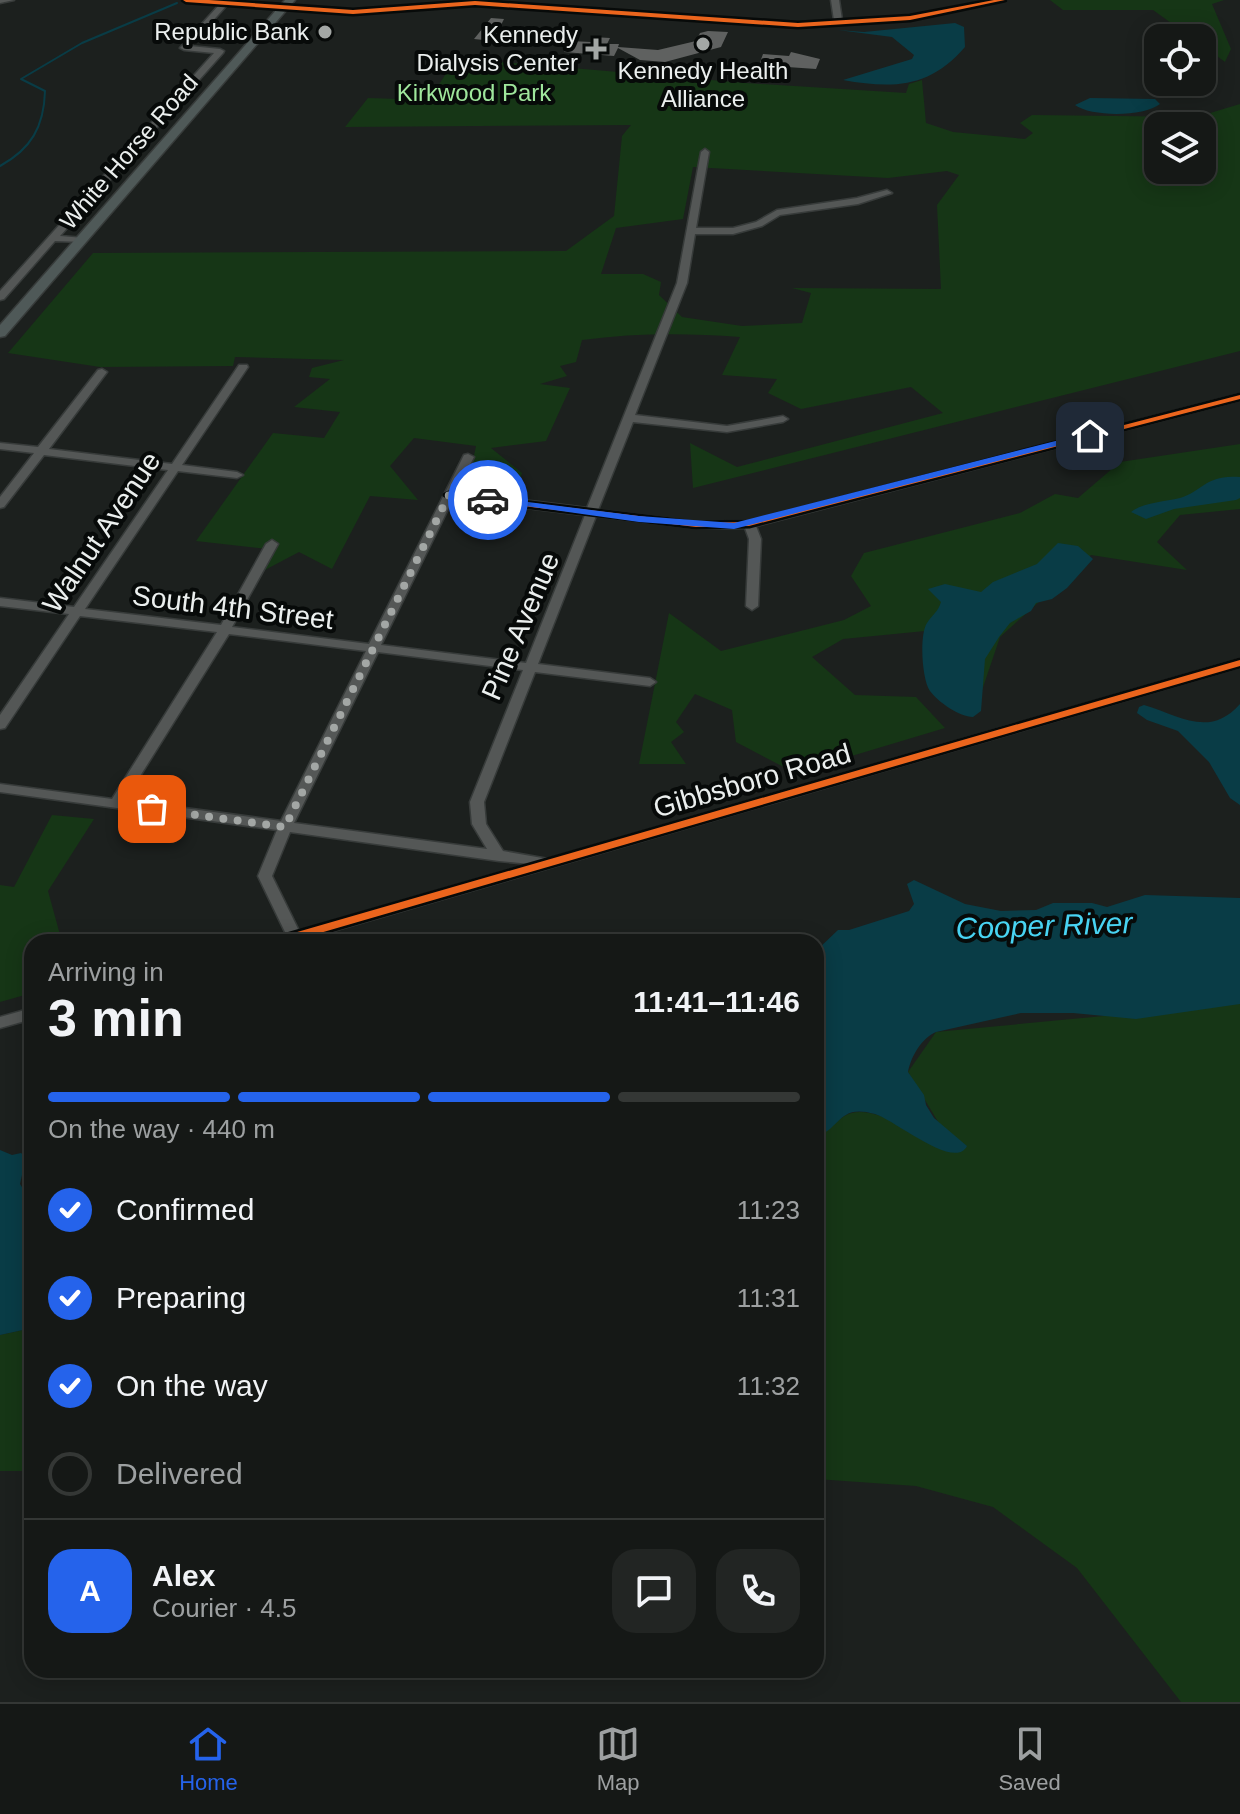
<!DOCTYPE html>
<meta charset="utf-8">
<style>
:root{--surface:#151816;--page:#222523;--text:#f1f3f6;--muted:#9da0a1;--line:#343735;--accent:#2563eb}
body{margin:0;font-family:Helvetica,sans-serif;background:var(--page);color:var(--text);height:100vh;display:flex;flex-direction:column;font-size:30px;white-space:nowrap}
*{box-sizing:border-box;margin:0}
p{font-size:26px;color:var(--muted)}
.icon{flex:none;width:44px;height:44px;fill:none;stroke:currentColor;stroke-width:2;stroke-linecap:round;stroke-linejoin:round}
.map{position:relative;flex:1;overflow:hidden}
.details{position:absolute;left:24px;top:934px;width:800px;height:744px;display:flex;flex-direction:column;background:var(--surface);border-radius:24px;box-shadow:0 4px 20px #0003,0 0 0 2px var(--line)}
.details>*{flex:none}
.buttons{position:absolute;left:1144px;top:24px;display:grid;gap:16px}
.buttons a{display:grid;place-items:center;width:72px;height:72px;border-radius:16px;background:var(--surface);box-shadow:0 4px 20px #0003,0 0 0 2px var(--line);font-size:40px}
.pin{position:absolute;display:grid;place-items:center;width:68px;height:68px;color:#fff;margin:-34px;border-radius:16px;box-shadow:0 4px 12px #0006}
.courier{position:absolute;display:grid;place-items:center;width:80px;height:80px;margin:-40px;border:6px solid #2563eb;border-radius:50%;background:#fff;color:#222;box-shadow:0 2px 10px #0007}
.head em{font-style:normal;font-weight:700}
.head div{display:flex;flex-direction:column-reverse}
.head{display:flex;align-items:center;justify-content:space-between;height:136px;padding:0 24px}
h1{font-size:52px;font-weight:700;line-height:60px}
.bar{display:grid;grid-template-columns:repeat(4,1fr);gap:12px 8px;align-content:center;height:96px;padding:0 24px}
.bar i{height:10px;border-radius:6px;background:var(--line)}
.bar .active{background:var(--accent)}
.bar p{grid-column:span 4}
.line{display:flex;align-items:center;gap:20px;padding:0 24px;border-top:2px solid var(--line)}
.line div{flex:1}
.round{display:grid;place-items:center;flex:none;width:84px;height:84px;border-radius:24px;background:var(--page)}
ol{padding:0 24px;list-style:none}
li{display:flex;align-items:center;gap:24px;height:88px}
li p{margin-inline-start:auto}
li .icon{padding:8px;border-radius:50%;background:var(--accent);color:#fff;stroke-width:4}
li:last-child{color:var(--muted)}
li i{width:44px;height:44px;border:4px solid var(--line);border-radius:50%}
.menu{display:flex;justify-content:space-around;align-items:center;height:112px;border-top:2px solid var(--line);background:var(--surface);font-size:22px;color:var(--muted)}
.menu a{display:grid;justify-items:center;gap:4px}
.menu .active{color:var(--accent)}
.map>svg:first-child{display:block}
.green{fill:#163616;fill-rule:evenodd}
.water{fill:#093c46}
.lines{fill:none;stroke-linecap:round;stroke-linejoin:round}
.stream{stroke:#093c46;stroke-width:2}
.building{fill:#5f6160}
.minor-casing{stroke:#373b3a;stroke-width:3}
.major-casing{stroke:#373b3a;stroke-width:3}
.minor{fill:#545756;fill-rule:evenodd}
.major{fill:#4f5958;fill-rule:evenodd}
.cycleway-casing{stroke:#070a09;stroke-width:5}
.cycleway{fill:#eb651d;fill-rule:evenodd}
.route{fill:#2563eb}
.done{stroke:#a3a7a5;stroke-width:8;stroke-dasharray:0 14.4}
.poi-dot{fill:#a3a7a5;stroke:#070a09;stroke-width:3}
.labels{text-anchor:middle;stroke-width:8;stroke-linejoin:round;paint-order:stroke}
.far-poi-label{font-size:24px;fill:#ebefee;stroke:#070a09;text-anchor:end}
.far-park-label{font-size:24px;fill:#9fe69c;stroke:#070a09}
.far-street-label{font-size:24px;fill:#ebefee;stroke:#070a09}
.street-label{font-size:28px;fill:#ebefee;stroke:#070a09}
.water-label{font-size:30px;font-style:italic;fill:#48d3f2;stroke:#070a09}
</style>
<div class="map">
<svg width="1240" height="1702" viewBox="0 0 1240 1702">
<rect width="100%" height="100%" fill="#1c201e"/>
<path class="green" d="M 1050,0 L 1224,0 L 1212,4 L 1231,49 L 1225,62 L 1202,45 L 1202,38 L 1192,38 L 1153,10 L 1063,10 Z
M 456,58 L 746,83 L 906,93 L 909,84 L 922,80 L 926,123 L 953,132 L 1025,139 L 1033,133 L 1020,123 L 1032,115 L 1197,117 L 1240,104 L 1240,351 L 693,488 L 690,443 L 737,467 L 943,413 L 911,387 L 801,409 L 768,393 L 777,379 L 722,375 L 740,337 C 686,333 635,333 582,340 L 576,362 L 560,366 L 567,376 L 540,384 L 570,388 L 546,441 L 491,448 L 522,473 L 518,487 L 467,490 L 476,446 L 414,438 L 390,466 L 418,500 L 370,496 L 332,569 L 299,552 L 263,571 L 268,549 L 196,541 L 273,433 L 324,438 L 340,412 L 294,407 L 330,379 L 309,377 L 312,368 L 344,360 L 235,357 L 233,366 L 100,367 L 8,353 L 93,253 L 566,251 L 614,216 L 622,136 L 631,125 L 345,127 L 368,98 L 429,100 ZM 1158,126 L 1202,126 L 1202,170 L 1158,170 ZM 693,167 L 888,178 L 947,171 L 959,175 L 937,205 L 941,289 L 792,288 L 811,293 L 802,323 L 742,326 L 682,317 L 659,295 L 661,282 L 643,274 L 601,274 L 616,228 L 683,219 Z
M 1240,444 L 1240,509 L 1180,515 L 1157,542 L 1187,570 L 1091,555 L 1000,637 L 973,717 L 929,690 L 925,631 L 843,639 L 812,657 L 855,695 L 916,697 L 945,728 L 795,773 L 736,742 L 732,710 L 695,694 L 676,722 L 684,732 L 671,742 L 686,764 L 639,764 L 669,613 L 721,651 L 844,620 L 871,606 L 851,576 L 864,553 L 1020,513 L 1055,494 L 1078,498 L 1120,462 Z
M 52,815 L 94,819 L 48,891 L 62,942 L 32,942 L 32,993 L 0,1002 L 0,885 L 14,887 Z
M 1240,1003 L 1240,1702 L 1181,1702 L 1077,1568 L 993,1507 L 916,1486 L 816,1479 L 816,1136 C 831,1132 836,1117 852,1113 C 877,1106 933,1141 957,1153 L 908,1072 L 936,1032 Z
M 32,1328 L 32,1471 L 0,1471 L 0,1335 Z"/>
<path class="water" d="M 955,23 L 964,27 L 965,47 C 930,88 893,89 843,80 L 912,59 L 914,55 L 892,37 L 838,30 L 864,32 Z
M 1090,98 L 1155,99 L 1160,104 C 1144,117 1091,117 1075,105 Z
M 1240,477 L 1240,498 L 1236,500 L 1174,509 L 1146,519 L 1131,512 C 1144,502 1164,502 1180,498 C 1203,491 1206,474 1240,477 Z
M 1058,543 L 1078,546 L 1093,559 L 1067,588 L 1052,599 L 1036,603 L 1031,611 L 1010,623 L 999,637 L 985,659 L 981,711 L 973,717 C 960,717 938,702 930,691 C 922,680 919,635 927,623 C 932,615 938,612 941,602 L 928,589 L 945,584 L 981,592 L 993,582 L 1037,564 Z
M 1240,704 L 1240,805 L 1230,798 L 1209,762 L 1178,731 L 1147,720 L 1137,713 L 1139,707 L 1144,705 C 1179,715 1209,739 1240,704 Z
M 914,880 L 965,904 L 1001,911 L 1036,910 L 1053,903 L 1092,903 L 1107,907 L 1145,895 L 1240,898 L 1240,1004 L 1136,1019 L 1073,1013 L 1021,1013 L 936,1032 C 922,1038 911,1056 908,1072 L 924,1095 L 926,1105 L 934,1118 L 967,1146 C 955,1171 895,1120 875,1114 C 837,1103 841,1130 816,1136 L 816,951 L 838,930 L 849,930 L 909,911 L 914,904 L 907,884 Z
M 0,1150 L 12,1155 L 21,1153 L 26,1157 L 20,1184 L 32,1203 L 32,1328 L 0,1335 Z"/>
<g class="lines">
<path class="stream" d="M 0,166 C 31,149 44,127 45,91 L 21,79 L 82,43 L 177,3"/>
</g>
<path class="building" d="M 491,18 L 504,19 L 493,41 L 474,39 Z
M 708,31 L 728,32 L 721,47 L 665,62 L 640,60 L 618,48 L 614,56 L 564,52 L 570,41 L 591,42 L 593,37 L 610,38 L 607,44 L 619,44 L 618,47 L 658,50 L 696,41 L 700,33 Z
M 791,52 L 820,59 L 816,69 L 759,65 L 763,54 L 789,56 Z"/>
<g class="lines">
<g class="minor-casing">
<path id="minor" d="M 0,0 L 14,0 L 0,3 Z
M 182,0 L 218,0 L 353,10 L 475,1 L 798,23 L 834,20 L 831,0 L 839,0 L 842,20 L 910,16 L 990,0 L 1006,0 L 910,20 L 798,27 L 475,5 L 353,14 L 227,5 L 190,46 L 220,49 L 224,51 L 223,53 L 60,236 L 84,238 L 84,242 L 55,241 L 4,299 L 0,300 L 0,291 L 214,53 L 184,50 L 180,48 L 219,5 L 186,2 Z
M 705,149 L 709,152 L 696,228 L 733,228 L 756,222 L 777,210 L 857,198 L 887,190 L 892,193 L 858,204 L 780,215 L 762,226 L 733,234 L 695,234 L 687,283 L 635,415 L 727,426 L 783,416 L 788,419 L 783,422 L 727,432 L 633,422 L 598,510 L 696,522 L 749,521 L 1240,394 L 1240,400 L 756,526 L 761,539 L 758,606 L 752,610 L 746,606 L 749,539 L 745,528 L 696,528 L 596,516 L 538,664 L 650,678 L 656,682 L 650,686 L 535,672 L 484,802 L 486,824 L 503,851 L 548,859 L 1240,659 L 1240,667 L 295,942 L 270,942 L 272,938 L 286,934 L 258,876 L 277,830 L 0,792 L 0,784 L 112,799 L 217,632 L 80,616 L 5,728 L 0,729 L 0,715 L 69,614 L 0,606 L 0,598 L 74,607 L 168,470 L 44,455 L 4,507 L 0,508 L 0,497 L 34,453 L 0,449 L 0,443 L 38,447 L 98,370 L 102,369 L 107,372 L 49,449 L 172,464 L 239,365 L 247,365 L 248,367 L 182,465 L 237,472 L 243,475 L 237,478 L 178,471 L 85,609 L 221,625 L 266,544 L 272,540 L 278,544 L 232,627 L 369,644 L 464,455 L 468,454 L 474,457 L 456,492 L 587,508 L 677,283 L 701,152 ZM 453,499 L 585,515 L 526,663 L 381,645 ZM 229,634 L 366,651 L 281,821 L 125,800 ZM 378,652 L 523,670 L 470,802 L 472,824 L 487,849 L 294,823 ZM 290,832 L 499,861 L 530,864 L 299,931 L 272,876 Z
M 32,1008 L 32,1019 L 0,1028 L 0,1017 Z"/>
</g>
<g class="major-casing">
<path id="major" d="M 285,0 L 295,0 L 5,336 L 0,337 L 0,325 Z"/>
</g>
<use href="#minor" class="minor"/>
<use href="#major" class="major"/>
<g class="cycleway-casing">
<path id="cycleway" d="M 183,0 L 209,0 L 353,10 L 475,1 L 798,23 L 910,16 L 994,0 L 1005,0 L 910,20 L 798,27 L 475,5 L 353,14 L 186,2 Z
M 1240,395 L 1240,399 L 749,526 L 696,527 L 449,497 L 445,495 L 449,493 L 696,523 L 749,522 Z
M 1240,660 L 1240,666 L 289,942 L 272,942 L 273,939 Z"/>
</g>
<use href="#cycleway" class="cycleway"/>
</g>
<path class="route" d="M 1087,433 L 1095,436 L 734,529 L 639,522 L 483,500 L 488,497 L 639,516 L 734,523 Z"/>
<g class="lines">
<path class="done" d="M 152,809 L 285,827 L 449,495 L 488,500"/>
</g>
<g class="poi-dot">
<circle cx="325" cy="32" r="8"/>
<circle cx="703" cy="44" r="8"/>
<path d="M592 37h8v8h8v8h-8v8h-8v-8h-8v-8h8z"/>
</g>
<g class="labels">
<g class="far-poi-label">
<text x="309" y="40">Republic Bank</text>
<text x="578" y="43">Kennedy<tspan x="578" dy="28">Dialysis Center</tspan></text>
<text x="703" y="79" text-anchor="middle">Kennedy Health<tspan x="703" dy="28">Alliance</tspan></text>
</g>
<g class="far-park-label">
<text x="474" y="101">Kirkwood Park</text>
</g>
<g class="far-street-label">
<text transform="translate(129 152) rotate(-49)" y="8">White Horse Road</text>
</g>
<g class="street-label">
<text transform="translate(101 532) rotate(-56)" y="10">Walnut Avenue</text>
<text transform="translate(233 607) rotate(7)" y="10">South 4th Street</text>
<text transform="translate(520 626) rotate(-67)" y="10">Pine Avenue</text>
<text transform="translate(752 780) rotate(-16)" y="10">Gibbsboro Road</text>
</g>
<g class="water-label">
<text transform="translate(1044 926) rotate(-2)" y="10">Cooper River</text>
</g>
</g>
</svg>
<div class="buttons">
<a><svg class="icon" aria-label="locate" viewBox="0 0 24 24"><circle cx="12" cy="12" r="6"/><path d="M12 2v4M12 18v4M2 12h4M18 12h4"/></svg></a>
<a><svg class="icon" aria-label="layers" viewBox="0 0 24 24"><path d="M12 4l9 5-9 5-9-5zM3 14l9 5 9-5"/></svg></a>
</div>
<div class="pin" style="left:152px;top:809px;background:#ea580c"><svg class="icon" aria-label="bag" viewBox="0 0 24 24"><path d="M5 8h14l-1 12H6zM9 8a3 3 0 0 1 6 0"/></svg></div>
<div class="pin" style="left:1090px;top:436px;background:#1f2937"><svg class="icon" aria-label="home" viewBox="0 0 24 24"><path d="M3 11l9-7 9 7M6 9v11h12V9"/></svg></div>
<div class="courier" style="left:488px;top:500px"><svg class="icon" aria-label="car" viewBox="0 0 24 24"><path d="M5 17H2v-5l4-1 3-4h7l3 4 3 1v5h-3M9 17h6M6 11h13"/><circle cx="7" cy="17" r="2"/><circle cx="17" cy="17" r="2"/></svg></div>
<section class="details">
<div class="head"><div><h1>3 min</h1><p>Arriving in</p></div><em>11:41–11:46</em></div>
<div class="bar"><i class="active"></i><i class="active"></i><i class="active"></i><i></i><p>On the way · 440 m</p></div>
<ol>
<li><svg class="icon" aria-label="check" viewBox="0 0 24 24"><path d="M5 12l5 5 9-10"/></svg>Confirmed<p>11:23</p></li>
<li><svg class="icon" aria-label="check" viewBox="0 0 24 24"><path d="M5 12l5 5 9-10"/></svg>Preparing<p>11:31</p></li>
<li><svg class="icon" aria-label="check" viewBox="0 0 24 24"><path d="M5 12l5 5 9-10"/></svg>On the way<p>11:32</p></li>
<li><i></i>Delivered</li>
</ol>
<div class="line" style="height:144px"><b class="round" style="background:var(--accent);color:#fff">A</b><div><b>Alex</b><p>Courier · 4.5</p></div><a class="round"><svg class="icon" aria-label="chat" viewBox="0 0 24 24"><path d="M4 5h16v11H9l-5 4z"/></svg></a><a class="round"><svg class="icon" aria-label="phone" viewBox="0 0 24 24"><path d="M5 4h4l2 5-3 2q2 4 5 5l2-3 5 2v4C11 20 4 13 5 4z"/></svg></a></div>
</section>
</div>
<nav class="menu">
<a class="active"><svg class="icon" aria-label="home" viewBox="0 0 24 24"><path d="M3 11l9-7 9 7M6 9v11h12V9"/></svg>Home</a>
<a><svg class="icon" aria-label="map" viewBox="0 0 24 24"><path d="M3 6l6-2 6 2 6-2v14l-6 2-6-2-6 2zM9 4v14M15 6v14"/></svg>Map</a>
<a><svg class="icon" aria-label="saved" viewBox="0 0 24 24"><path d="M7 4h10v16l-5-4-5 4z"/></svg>Saved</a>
</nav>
